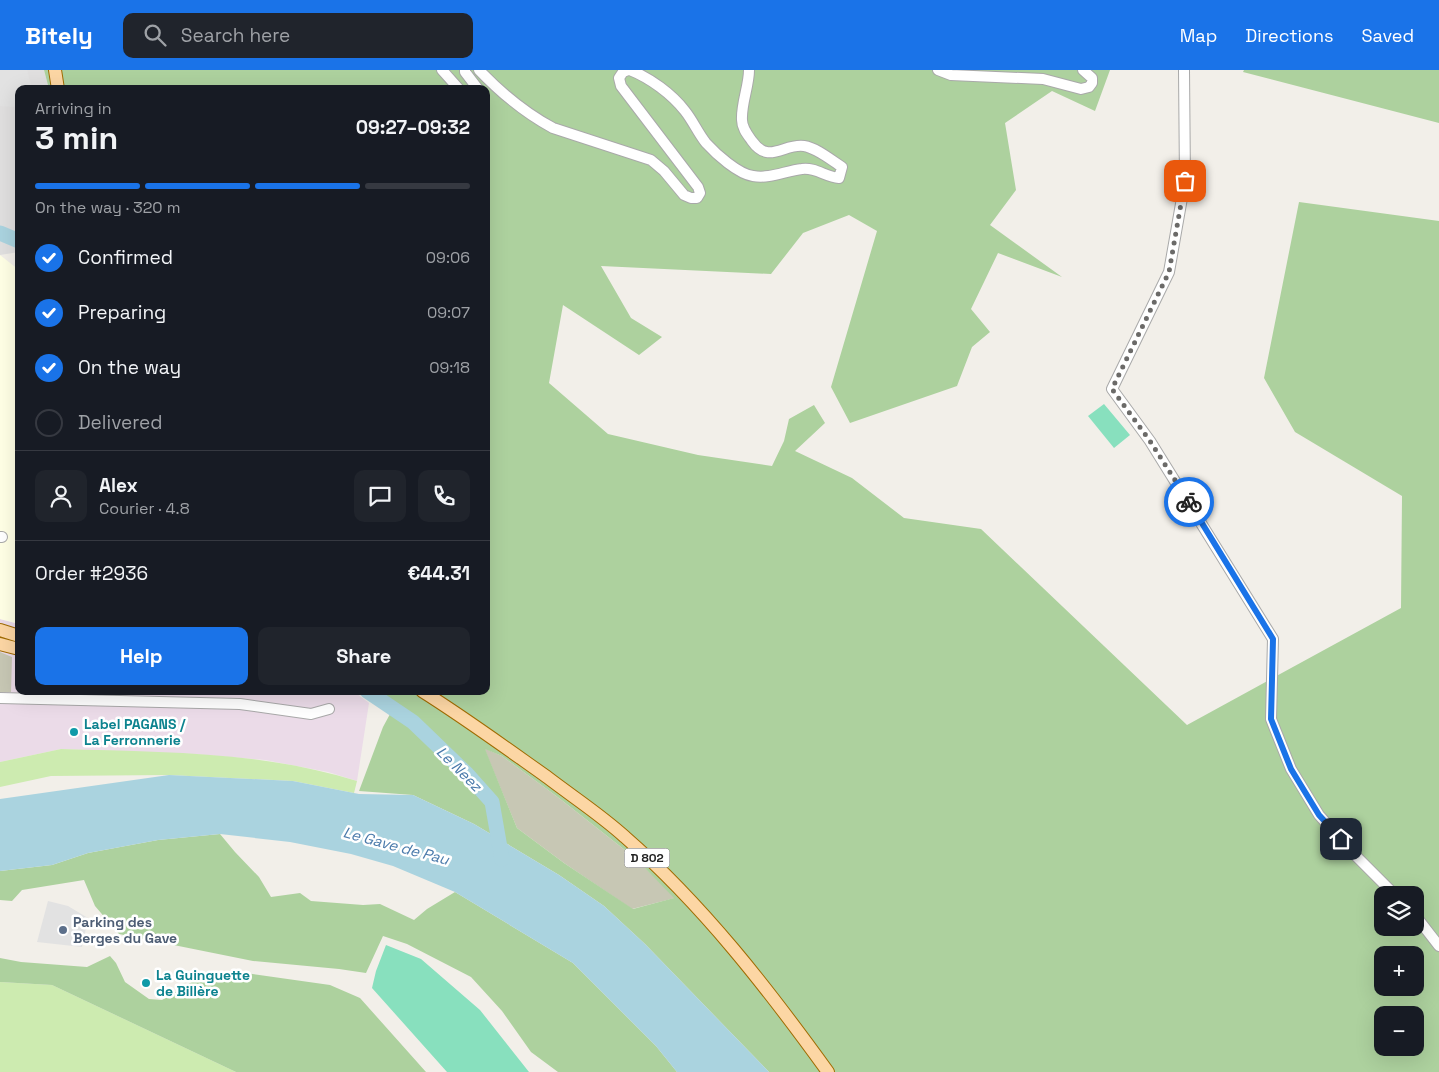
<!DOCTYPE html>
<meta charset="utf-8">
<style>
:root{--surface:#171b24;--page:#20242c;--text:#f1f3f6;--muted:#9ea1a6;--line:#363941;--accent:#1a73e8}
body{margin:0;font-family:"Space Grotesk",sans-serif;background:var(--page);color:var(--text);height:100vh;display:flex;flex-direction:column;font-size:19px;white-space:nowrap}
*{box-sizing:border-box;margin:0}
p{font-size:16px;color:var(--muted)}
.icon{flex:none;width:28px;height:28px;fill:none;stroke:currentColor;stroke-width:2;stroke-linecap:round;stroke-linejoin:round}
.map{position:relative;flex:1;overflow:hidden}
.drawer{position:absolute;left:15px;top:15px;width:475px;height:610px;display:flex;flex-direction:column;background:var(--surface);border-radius:10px;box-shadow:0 5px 20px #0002}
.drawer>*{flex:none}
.buttons{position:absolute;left:1374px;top:816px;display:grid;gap:10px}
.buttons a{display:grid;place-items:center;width:50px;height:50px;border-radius:10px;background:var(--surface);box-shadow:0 5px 20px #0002;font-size:25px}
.pin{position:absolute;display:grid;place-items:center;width:42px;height:42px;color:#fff;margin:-21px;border-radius:10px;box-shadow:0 2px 8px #0006}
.courier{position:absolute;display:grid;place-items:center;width:50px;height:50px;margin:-25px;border:4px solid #1a73e8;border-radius:50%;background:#fff;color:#222;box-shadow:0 1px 6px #0007}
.head em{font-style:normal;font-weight:800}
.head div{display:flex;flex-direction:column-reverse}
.head{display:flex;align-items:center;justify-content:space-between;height:85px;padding:0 20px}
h1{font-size:32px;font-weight:800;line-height:38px}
.bar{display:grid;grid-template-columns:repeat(4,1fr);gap:8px 5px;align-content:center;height:60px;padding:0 20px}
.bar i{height:6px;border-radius:4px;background:var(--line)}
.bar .active{background:var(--accent)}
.bar p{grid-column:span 4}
.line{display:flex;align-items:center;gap:12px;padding:0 20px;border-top:1px solid var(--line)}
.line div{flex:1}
.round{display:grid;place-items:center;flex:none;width:52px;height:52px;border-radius:10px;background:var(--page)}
ol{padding:0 20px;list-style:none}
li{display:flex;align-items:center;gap:15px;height:55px}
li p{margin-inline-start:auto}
li .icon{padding:5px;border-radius:50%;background:var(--accent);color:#fff;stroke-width:4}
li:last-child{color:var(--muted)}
li i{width:28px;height:28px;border:2px solid var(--line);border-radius:50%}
.cta{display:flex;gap:10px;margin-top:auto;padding:10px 20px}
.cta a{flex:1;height:58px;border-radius:10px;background:var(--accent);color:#fff;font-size:20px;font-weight:800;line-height:58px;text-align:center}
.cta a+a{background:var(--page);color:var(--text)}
header{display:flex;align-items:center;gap:30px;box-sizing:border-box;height:70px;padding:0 25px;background:var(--accent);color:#fff}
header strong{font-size:24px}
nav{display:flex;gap:28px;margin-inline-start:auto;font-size:18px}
.search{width:350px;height:45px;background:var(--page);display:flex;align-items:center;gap:12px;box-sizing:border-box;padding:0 18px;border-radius:10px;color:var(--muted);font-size:19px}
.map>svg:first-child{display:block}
.residential{fill:#e0dfdf}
.industrial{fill:#ebdbe8}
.education{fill:#ffffe5}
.construction{fill:#c7c7b4}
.grass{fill:#cdebb0}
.forest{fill:#add19e;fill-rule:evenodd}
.pitch{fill:#88e0be}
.parking{fill:#e2e2e2}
.water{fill:#aad3df}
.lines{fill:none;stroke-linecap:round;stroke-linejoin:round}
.river{stroke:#aad3df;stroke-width:15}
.minor-casing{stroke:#a9a9a9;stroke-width:12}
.major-casing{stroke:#a06b00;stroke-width:14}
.minor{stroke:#fff;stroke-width:10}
.major{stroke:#fcd6a4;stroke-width:12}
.done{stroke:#6b6a68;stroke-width:5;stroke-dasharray:0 9}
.route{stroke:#1a73e8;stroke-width:6}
.culture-dot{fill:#0f9aa8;stroke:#fff;stroke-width:2}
.service-dot{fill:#5c6f8a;stroke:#fff;stroke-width:2}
.labels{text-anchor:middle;stroke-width:5;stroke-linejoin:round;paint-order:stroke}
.shield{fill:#fff;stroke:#646464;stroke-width:1}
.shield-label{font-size:12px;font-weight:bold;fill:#222}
.culture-label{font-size:14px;font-weight:bold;fill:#0d838f;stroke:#fff;text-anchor:start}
.service-label{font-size:14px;font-weight:bold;fill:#4e5e75;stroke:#fff;text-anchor:start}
.water-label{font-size:15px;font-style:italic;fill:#4a7aab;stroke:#fff}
</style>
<header>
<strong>Bitely</strong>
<div class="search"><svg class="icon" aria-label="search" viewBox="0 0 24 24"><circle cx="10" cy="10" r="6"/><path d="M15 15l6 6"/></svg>Search here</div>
<nav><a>Map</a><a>Directions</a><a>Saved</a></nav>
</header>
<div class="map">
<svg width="1439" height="1002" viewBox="0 0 1439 1002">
<rect width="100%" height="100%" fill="#f2efe9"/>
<path class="residential" d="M 0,0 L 44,0 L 49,19 L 19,19 L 19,182 L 0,185 Z"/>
<path class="industrial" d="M 0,549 L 19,554 L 19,621 L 353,621 L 369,633 L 357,711 L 328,702 L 265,690 L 193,684 L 61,679 L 0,692 Z"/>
<path class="education" d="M 0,185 L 19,200 L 19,554 L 0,549 L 0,471 L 2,462 L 0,461 Z"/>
<path class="construction" d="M 0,582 L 12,587 L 11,622 L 0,622 Z
M 484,678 L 502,686 L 559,728 L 635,788 L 675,828 L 632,839 L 564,793 L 517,758 Z"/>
<path class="grass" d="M 61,679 C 160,682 261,681 357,711 L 354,723 L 293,711 L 169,705 L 51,706 L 0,717 L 0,692 Z
M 0,912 L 52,915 L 236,1002 L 0,1002 Z"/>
<path class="forest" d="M 44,0 L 1110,0 L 1095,41 L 1052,21 L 1005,53 L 1016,120 L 990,155 L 1062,207 L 998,183 L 971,239 L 990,262 L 972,277 L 957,316 L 850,353 L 831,317 L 877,161 L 849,145 L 803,163 L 771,204 L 601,196 L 631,248 L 662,267 L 639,285 L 563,235 L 549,313 L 608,364 L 698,385 L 772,396 L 784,371 L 789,349 L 814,335 L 825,353 L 795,381 L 852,408 L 904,448 L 981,459 L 1187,655 L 1401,538 L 1402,426 L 1295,362 L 1264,308 L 1299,132 L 1439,151 L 1439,1002 L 769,1002 L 645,874 L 604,836 L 559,805 L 474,754 L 413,725 L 359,721 L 383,657 L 396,633 L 380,621 L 486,621 L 486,19 L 49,19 ZM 485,679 L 502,686 L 559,728 L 635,788 L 674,828 L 633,839 L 564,793 L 517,758 ZM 1382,825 L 1415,825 L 1415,858 L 1382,858 ZM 1382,885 L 1415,885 L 1415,918 L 1382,918 ZM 1382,945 L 1415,945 L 1415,978 L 1382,978 Z
M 1244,0 L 1439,0 L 1439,53 L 1243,2 Z
M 220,764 L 235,782 L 259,807 L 271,827 L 300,823 L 311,831 L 363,835 L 380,834 L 414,850 L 427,839 L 455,822 L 573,893 L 656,976 L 677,1002 L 558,1002 L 531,982 L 502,941 L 471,907 L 407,874 L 383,866 L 366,903 L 339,899 L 253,891 L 119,864 L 95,836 L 84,810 L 22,820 L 12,831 L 0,830 L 0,801 L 52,795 L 88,783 L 158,770 Z
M 110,886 L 116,893 L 125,912 L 149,929 L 162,930 L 186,916 L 207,901 L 246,903 L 330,915 L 360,928 L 426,1002 L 236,1002 L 52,915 L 0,912 L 0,888 L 21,892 L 87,897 Z"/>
<path class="pitch" d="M 1104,334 L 1130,365 L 1114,378 L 1088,346 Z
M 386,875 L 421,889 L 480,940 L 529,1002 L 447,1002 L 372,918 L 376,901 Z"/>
<path class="parking" d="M 0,0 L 27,0 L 32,19 L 19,19 L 19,36 L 11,37 L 0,36 Z
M 48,831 L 68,836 L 88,848 L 82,877 L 37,872 Z"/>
<path class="water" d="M 169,705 L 293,711 L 359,724 L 413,725 L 474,754 L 559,805 L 604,836 L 645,874 L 769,1002 L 677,1002 L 656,976 L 573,893 L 455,822 L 393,796 L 351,784 L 290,772 L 220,764 L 158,770 L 88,783 L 52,795 L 0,801 L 0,729 Z"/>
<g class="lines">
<path class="river" d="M 0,163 L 19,171
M 367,621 L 413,652 L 467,704 L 492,732 L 502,789"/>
<g class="minor-casing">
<path id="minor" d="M 442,0 L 459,19
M 465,0 L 465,2 L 478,19
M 479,0 C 501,23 525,43 553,58 L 651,90 L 664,101 L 684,125 L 691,128 L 697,128 L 700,123 L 698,117 L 621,16 L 619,8 L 623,2 L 628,0
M 630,0 C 650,8 672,24 685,41 C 693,51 698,63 706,73 C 716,84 738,104 753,106 C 770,109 785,101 802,99 C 815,97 826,107 839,108 L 842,97 C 831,90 817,78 804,76 C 784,73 769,95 752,71 C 747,64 742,58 742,50 C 741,34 749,16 749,0
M 938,0 L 951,5 L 1043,9 L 1081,19 L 1089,17 L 1092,13 L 1092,8 L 1083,0
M 1184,0 L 1185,111 L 1169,202 L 1112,319 L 1150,371 L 1273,569 L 1271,649 L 1291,699 L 1319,745 L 1352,782 L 1395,825
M 0,467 L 2,467
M 0,628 L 240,634 L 311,644 L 329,639
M 1415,845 L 1439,876"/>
</g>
<g class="major-casing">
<path id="major" d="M 55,0 L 58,19
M 0,560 L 19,566
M 0,574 L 19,579
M 422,621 C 465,648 506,678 547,707 C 573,727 601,745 625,767 C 703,835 768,919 828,1002"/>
</g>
<use href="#minor" class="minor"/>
<use href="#major" class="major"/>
</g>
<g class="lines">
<path class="done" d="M 1185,111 L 1169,202 L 1112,319 L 1150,371 L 1189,432"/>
<path class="route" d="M 1189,432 L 1273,569 L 1271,649 L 1291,699 L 1319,745 L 1341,769"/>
</g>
<g class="culture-dot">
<circle cx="74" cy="662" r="5"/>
<circle cx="146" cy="913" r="5"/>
</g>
<circle class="service-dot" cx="63" cy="860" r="5"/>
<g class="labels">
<rect class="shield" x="624.5" y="778.5" width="45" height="19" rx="4"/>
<g class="shield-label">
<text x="647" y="792">D 802</text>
</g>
<g class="culture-label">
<text x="84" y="659">Label PAGANS /<tspan x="84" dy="16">La Ferronnerie</tspan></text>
<text x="156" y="910">La Guinguette<tspan x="156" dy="16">de Billère</tspan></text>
</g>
<g class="service-label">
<text x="73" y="857">Parking des<tspan x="73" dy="16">Berges du Gave</tspan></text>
</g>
<g class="water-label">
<text transform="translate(459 699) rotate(45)" y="5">Le Neez</text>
<text transform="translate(396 776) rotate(15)" y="5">Le Gave de Pau</text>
</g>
</g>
</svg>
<div class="buttons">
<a><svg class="icon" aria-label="layers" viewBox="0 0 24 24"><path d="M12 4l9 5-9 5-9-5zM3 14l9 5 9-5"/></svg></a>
<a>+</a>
<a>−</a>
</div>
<div class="pin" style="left:1185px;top:111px;background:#ea580c"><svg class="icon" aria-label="bag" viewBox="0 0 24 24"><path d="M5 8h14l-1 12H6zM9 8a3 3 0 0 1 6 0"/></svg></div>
<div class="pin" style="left:1341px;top:769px;background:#1f2937"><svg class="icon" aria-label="home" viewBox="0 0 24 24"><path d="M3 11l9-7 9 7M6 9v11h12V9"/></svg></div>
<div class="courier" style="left:1189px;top:432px"><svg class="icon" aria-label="bike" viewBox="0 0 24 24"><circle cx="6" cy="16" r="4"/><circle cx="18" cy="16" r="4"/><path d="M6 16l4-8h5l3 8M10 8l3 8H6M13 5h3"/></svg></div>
<section class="drawer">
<div class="head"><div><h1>3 min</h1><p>Arriving in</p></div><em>09:27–09:32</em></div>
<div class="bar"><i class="active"></i><i class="active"></i><i class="active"></i><i></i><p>On the way · 320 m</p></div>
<ol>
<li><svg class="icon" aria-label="check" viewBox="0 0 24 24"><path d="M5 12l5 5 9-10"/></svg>Confirmed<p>09:06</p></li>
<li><svg class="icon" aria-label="check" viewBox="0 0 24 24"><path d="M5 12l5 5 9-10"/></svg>Preparing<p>09:07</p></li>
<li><svg class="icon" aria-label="check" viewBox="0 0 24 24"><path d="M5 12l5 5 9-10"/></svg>On the way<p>09:18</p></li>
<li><i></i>Delivered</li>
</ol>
<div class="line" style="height:90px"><a class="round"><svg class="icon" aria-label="person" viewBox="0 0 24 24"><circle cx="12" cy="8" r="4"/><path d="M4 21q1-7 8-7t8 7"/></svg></a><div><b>Alex</b><p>Courier · 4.8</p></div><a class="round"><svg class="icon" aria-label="chat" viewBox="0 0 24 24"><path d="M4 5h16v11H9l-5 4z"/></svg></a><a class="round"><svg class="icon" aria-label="phone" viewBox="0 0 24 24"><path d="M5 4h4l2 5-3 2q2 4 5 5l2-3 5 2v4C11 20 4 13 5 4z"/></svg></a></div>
<div class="line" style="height:65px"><div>Order #2936</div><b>€44.31</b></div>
<div class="cta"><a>Help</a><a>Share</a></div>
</section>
</div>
